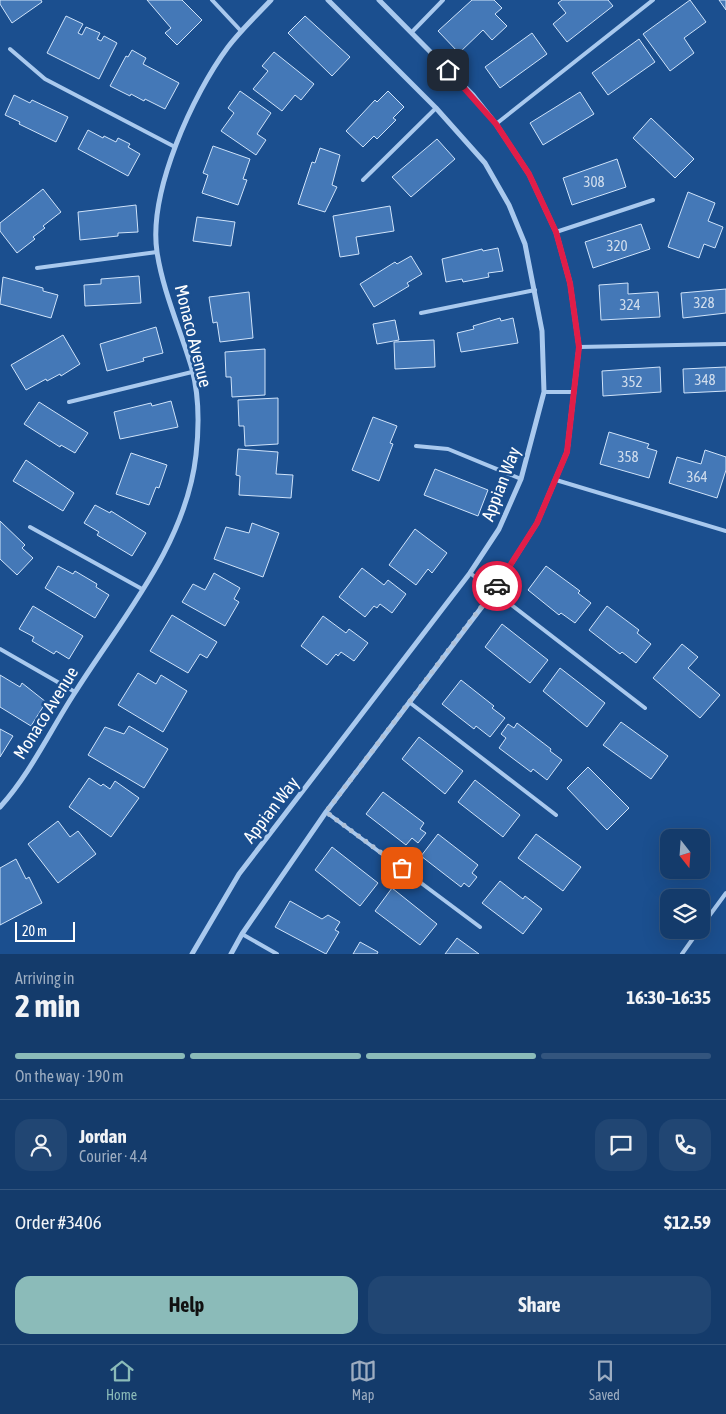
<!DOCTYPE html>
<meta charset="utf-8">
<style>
:root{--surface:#143b6b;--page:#214673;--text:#f1f3f6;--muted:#9dadc1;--line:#33557e;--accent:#8bbbb9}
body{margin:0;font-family:"Asap Condensed",sans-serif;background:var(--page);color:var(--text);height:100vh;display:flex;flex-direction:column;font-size:19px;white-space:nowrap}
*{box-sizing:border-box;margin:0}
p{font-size:16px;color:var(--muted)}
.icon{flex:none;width:28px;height:28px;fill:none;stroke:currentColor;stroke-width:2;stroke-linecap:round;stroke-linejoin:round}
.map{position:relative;height:954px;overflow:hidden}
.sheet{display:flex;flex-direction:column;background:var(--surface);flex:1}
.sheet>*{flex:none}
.needle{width:32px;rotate:163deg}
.buttons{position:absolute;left:660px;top:829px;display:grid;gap:10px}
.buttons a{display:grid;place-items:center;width:50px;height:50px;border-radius:10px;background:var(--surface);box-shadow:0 5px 20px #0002,0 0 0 1px var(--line);font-size:25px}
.scale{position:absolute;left:15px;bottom:12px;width:60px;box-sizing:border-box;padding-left:5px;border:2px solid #fff;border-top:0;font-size:14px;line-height:18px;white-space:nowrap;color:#fff;-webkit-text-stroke:4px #1b4f8f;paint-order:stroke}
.pin{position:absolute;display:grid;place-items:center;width:42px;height:42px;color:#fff;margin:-21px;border-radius:10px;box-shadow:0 2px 8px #0006}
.courier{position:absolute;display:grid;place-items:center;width:50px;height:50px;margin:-25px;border:4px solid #e11d48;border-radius:50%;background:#fff;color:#222;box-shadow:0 1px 6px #0007}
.summary em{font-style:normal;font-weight:700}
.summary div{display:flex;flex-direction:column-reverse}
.summary{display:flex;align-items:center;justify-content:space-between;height:85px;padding:0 15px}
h1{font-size:32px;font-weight:700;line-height:38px}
.bar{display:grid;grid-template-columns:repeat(4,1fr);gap:8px 5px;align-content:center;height:60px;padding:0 15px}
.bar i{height:6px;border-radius:4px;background:var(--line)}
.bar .current{background:var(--accent)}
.bar p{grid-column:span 4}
.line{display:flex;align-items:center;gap:12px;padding:0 15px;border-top:1px solid var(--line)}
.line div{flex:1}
.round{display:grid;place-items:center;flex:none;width:52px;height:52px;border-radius:15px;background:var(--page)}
.primary-button{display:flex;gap:10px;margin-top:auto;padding:10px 15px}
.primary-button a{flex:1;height:58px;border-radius:15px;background:var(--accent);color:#111;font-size:20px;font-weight:700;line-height:58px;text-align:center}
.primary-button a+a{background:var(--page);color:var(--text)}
.dock{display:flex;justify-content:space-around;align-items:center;height:70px;border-top:1px solid var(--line);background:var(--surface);font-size:14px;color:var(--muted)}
.dock a{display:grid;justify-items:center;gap:2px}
.dock .current{color:var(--accent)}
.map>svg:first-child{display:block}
.building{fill:#4478b7;stroke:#cfe3fa}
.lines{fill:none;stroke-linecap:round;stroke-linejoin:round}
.lane{stroke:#a9c9ee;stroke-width:4}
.street{stroke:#a9c9ee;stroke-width:5}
.done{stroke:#afc1d8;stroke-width:5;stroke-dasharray:0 9}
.route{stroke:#e11d48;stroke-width:6}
.labels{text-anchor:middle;stroke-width:5;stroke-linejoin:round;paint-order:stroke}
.number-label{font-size:15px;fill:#d0dded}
.street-label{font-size:18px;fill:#fff;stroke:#1b4f8f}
</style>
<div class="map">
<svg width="726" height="954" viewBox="0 0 726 954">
<rect width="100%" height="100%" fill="#1b4f8f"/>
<path class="building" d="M 0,0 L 41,0 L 42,2 L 12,23 L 0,4 Z
M 147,0 L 182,0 L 202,20 L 177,45 L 165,33 L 171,28 Z
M 472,0 L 494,0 L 502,8 L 495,14 L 507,26 L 492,40 L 483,30 L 459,53 L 438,31 Z
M 562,0 L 608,0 L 613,6 L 567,42 L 553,24 L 566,13 L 558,3 Z
M 690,0 L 706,22 L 684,38 L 694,53 L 670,71 L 643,34 Z
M 719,0 L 726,0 L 726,10 Z
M 66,16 L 83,24 L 78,33 L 82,35 L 86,27 L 100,33 L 97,39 L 101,41 L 104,36 L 117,43 L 99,79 L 47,53 Z
M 305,16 L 350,57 L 332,76 L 288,33 Z
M 532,33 L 547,54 L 500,88 L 485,67 Z
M 639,39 L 655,62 L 608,95 L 592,73 Z
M 132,50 L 146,58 L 143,64 L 179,83 L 165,109 L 145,99 L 144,101 L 131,94 L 130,96 L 110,86 L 126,56 L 128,57 Z
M 274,52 L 314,84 L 301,100 L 295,95 L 282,111 L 253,89 L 268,71 L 262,66 Z
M 240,91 L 271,113 L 257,134 L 266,140 L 256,155 L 221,131 L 234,113 L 228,108 Z
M 388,91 L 404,107 L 393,118 L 396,120 L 377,139 L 374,136 L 363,147 L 346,131 L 375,100 L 377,102 Z
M 580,92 L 594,114 L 543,145 L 530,123 Z
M 14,95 L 30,103 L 32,100 L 68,117 L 56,142 L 19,124 L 20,122 L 5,115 Z
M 651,118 L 694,159 L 675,178 L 633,138 Z
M 88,130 L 103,138 L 104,136 L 116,142 L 118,138 L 130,144 L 128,147 L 140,154 L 128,176 L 78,149 Z
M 437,139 L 455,159 L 411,197 L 392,177 Z
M 213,146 L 250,159 L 243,179 L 247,180 L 238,205 L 202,193 L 208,175 L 203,173 Z
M 320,148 L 340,155 L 332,185 L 337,187 L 325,212 L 298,204 L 312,162 L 315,163 Z
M 617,159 L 626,187 L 572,205 L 563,178 Z
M 43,189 L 61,212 L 43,226 L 45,228 L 33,237 L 35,239 L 17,253 L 0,231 L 0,223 Z
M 688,192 L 715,203 L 708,221 L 723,227 L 715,248 L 704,244 L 699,258 L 668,247 Z
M 136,205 L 138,232 L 118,233 L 118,236 L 80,240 L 78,212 Z
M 390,206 L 394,231 L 356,237 L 359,254 L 340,257 L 333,216 Z
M 197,217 L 235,222 L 231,246 L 193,241 Z
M 641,224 L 650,249 L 593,268 L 585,242 Z
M 498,248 L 503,271 L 488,273 L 489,277 L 463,282 L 462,279 L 446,282 L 442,259 L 482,249 L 483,251 Z
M 411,256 L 422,274 L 407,283 L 409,286 L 374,307 L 360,284 L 395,262 L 397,264 Z
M 139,276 L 141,303 L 85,306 L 84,285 L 101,284 L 101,279 Z
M 3,277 L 43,288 L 43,291 L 58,295 L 51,318 L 0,304 Z
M 628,283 L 628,294 L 658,292 L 660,317 L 601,320 L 599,285 Z
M 726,289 L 726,313 L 683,318 L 681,293 Z
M 249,292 L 253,338 L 220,342 L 217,322 L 213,323 L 209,297 Z
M 500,318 L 501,321 L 513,318 L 518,343 L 461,352 L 457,333 L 474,329 L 473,326 Z
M 395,320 L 399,340 L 377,344 L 373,324 Z
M 156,327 L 163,353 L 143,358 L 144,361 L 107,371 L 100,344 Z
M 63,335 L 80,364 L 61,376 L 60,374 L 47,381 L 46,379 L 26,390 L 11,365 Z
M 434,340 L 435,367 L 395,369 L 394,342 Z
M 265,349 L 265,395 L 232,397 L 231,377 L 226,377 L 225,352 Z
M 660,367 L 661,392 L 603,396 L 602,371 Z
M 726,367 L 726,391 L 684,393 L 683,369 Z
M 278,398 L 278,444 L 245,446 L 244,426 L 239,426 L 238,400 Z
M 171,401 L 178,427 L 120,439 L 114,412 L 151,403 L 152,406 Z
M 39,402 L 88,433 L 75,453 L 61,445 L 60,447 L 24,424 Z
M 373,417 L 397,426 L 390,443 L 393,444 L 379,481 L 352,470 Z
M 609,432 L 649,444 L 647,448 L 657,451 L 649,478 L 600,464 Z
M 238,449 L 278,452 L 276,474 L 293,475 L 291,498 L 239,495 L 240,476 L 236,475 Z
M 705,450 L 726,457 L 726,470 L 717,498 L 669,483 L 677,457 L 701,464 Z
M 131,453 L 167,465 L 159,488 L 156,487 L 149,505 L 116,494 Z
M 26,460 L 74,493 L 63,511 L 13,481 Z
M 435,469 L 488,490 L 478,516 L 424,495 Z
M 95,505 L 110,513 L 111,511 L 146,533 L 132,556 L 97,535 L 99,532 L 84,523 Z
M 0,521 L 25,545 L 22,548 L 33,558 L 17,575 L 0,559 Z
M 252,523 L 279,533 L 263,577 L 214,559 L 226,527 L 249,533 Z
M 415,529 L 447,553 L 432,573 L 428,569 L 416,585 L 389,565 Z
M 58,566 L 73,574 L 75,571 L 97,584 L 96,587 L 109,595 L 95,618 L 45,588 Z
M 546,566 L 580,591 L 578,593 L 591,603 L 575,623 L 561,613 L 559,615 L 528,590 Z
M 362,568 L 384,585 L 388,580 L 406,594 L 392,613 L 380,604 L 377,608 L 374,606 L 365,617 L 339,597 Z
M 214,573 L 240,588 L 234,599 L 239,602 L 225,626 L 182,602 L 193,584 L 205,590 Z
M 33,606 L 83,636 L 69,659 L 56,651 L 54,654 L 32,641 L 34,637 L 19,629 Z
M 607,606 L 639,630 L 637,633 L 651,644 L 636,663 L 622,652 L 620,654 L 589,630 Z
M 172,615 L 217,642 L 207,658 L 200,654 L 188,673 L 150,651 Z
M 323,616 L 346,633 L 349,629 L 368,643 L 354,661 L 341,652 L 338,656 L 336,654 L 327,665 L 301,646 Z
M 502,624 L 548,660 L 530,683 L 485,647 Z
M 682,644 L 698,657 L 688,668 L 720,695 L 700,718 L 653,678 Z
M 560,668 L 605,703 L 587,727 L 543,691 Z
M 138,673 L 156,684 L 161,675 L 187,691 L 163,732 L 118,705 Z
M 0,675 L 20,687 L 22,683 L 46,702 L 31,726 L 0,707 Z
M 461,680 L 494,706 L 492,708 L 505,718 L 490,737 L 476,726 L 474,729 L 442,704 Z
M 621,722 L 668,756 L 651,779 L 603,745 Z
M 517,723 L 551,749 L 550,751 L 562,760 L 547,780 L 533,769 L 531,772 L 499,748 L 506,738 L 501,734 L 508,724 L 514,728 Z
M 129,726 L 168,749 L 144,788 L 88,755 L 105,727 L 124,734 Z
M 0,729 L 13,736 L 0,757 Z
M 419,737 L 463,771 L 445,794 L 402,759 Z
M 588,767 L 629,808 L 607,830 L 567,788 Z
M 89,778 L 101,786 L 103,784 L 110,789 L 115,781 L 139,798 L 111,837 L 69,807 Z
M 475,780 L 520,815 L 503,837 L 458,802 Z
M 383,792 L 424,823 L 420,829 L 426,833 L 418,843 L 412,838 L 406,845 L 366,814 Z
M 58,821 L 70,837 L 78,831 L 96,854 L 58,883 L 28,844 Z
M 438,834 L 478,865 L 472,873 L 477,877 L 469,887 L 464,883 L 461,887 L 421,856 Z
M 536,834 L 581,867 L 563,891 L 518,858 Z
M 332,847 L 378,883 L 360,906 L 315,870 Z
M 16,859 L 26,879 L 29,877 L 42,903 L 0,925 L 0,868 Z
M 500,881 L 523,899 L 525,896 L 542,909 L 523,934 L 482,903 Z
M 392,888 L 437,924 L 420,945 L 375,911 Z
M 290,901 L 322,919 L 328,915 L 340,922 L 335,930 L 339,932 L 326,954 L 275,927 Z
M 457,938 L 479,954 L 445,954 Z
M 360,942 L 378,952 L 377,954 L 353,954 Z"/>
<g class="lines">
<path class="lane" d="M 212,0 L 241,31
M 412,32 L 443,0
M 10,49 L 45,79 L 175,147
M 496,124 L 653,0
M 363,180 L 436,108
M 556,232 L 653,200
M 37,268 L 157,252
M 421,313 L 535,290
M 579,347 L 726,344
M 544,392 L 574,392
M 69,402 L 192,372
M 416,446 L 448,449 L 521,479
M 556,480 L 726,531
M 30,527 L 142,589
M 470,573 L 645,708
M 0,649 L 75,692
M 409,702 L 556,815
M 326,812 L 480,927
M 701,927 L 726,893
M 242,934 L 277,954
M 682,954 L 699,930"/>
<path class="street" d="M 0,807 C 30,774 50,731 74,694 C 121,619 186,545 196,455 C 199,428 199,395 192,369 C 181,331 163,292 157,252 C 148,192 193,94 228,47 C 241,30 257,15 271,0
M 192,954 L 239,874 L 470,573 L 499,529 L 521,479 L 544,392 L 542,331 L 525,244 L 509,205 L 485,163 L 436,108 L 328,0
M 231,954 L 242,934 L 326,812 L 494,591 L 537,523 L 567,452 L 579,347 L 570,283 L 556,232 L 529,174 L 496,124 L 473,95 L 379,0"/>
</g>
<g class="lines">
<path class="done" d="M 402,868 L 326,812 L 497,586"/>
<path class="route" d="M 448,70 L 496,124 L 529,174 L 556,232 L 570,283 L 579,347 L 567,452 L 537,523 L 497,586"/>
</g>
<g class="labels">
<g class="number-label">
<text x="594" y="187">308</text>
<text x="617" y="251">320</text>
<text x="704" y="308">328</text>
<text x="630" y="310">324</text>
<text x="705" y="385">348</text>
<text x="632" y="387">352</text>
<text x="628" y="462">358</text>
<text x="697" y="482">364</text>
</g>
<g class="street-label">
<text transform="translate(193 336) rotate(76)" y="6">Monaco Avenue</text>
<text transform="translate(501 484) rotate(-69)" y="6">Appian Way</text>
<text transform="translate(46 713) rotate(-58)" y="6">Monaco Avenue</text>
<text transform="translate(271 810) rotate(-52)" y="6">Appian Way</text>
</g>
</g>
</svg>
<div class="buttons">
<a><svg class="needle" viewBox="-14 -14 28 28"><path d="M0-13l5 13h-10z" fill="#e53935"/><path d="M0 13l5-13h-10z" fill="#9dadc1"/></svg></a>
<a><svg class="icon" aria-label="layers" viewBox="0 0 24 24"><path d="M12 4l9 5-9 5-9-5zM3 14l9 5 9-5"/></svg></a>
</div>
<div class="scale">20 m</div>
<div class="pin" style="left:402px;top:868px;background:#ea580c"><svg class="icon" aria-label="bag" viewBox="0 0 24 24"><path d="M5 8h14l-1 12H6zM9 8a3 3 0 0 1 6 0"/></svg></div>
<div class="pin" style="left:448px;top:70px;background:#1f2937"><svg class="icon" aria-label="home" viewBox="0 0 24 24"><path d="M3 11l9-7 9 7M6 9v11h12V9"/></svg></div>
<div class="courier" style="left:497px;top:586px"><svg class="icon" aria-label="car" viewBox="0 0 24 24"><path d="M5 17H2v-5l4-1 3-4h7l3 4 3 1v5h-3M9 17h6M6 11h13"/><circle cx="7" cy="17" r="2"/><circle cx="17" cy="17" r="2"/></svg></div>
</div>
<section class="sheet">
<div class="summary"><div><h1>2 min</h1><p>Arriving in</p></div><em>16:30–16:35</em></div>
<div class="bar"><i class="current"></i><i class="current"></i><i class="current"></i><i></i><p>On the way · 190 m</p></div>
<div class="line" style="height:90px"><a class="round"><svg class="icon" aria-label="person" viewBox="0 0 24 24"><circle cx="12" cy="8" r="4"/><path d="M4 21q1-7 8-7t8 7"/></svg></a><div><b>Jordan</b><p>Courier · 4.4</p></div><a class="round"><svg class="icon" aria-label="chat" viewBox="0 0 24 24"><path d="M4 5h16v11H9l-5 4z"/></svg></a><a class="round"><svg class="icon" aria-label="phone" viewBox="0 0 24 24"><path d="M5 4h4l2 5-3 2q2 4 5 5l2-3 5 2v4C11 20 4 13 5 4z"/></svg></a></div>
<div class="line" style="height:65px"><div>Order #3406</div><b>$12.59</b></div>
<div class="primary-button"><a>Help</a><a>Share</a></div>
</section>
<nav class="dock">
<a class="current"><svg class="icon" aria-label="home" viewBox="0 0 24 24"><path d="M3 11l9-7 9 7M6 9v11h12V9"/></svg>Home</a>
<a><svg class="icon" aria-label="map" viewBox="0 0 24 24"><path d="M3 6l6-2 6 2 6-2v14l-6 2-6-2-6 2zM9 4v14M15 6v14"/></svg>Map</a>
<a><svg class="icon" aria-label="saved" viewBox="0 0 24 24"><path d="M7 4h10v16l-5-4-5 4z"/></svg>Saved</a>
</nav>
